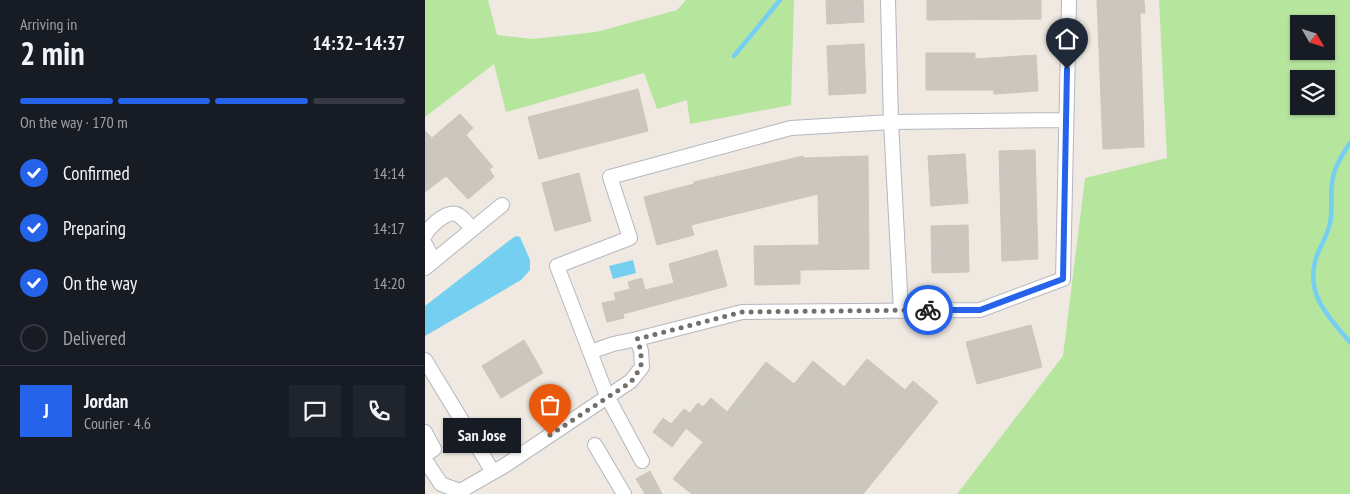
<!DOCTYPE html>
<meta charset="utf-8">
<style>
:root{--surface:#171b24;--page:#20242c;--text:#f1f3f6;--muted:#9ea1a6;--line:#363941;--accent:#2563eb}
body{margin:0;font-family:"PT Sans Narrow",sans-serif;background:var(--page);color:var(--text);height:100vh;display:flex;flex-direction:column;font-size:19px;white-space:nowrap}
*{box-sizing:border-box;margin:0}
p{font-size:16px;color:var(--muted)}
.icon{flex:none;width:28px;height:28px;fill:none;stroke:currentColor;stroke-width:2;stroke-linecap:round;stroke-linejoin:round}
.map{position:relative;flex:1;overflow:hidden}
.panel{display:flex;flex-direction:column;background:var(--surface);width:425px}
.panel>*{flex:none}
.needle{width:32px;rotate:129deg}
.buttons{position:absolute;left:865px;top:15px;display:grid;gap:10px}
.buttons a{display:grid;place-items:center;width:45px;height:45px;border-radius:0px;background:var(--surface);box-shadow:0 1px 4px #0004;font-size:25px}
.pin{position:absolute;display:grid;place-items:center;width:42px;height:42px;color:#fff;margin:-51px -21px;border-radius:50% 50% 50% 0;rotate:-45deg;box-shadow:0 0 5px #0007}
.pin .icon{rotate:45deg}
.courier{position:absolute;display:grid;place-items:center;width:50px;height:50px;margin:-25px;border:4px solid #2563eb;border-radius:50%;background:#fff;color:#222;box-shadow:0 1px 6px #0007}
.bubble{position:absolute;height:35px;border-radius:0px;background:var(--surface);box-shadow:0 1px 4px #0004;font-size:16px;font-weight:700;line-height:35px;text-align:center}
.summary em{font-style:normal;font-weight:700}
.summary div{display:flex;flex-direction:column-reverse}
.summary{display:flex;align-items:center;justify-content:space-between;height:85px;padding:0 20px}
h1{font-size:32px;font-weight:700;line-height:38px}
.bar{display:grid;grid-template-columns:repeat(4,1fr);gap:8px 5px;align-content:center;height:60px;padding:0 20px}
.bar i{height:6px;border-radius:4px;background:var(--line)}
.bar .current{background:var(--accent)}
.bar p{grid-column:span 4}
.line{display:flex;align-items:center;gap:12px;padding:0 20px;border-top:1px solid var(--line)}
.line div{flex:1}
.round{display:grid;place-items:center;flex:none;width:52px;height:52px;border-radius:0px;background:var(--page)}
ol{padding:0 20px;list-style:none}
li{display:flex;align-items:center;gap:15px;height:55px}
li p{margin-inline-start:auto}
li .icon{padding:5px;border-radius:50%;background:var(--accent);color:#fff;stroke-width:4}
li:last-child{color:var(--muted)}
li i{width:28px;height:28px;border:2px solid var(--line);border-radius:50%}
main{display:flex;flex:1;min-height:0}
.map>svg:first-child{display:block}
.green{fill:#b6e59e;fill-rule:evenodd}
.water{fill:#75cff0}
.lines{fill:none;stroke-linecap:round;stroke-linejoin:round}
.stream{stroke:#75cff0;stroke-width:4.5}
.building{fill:#cbc7bf;stroke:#cbc5ba}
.minor-casing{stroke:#b4b7c1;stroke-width:16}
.minor{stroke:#fff;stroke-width:14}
.done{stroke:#726f6d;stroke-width:5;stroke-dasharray:0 9}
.route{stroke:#2563eb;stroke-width:6}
</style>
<main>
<section class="panel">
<div class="summary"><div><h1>2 min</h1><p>Arriving in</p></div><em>14:32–14:37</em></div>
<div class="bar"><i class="current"></i><i class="current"></i><i class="current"></i><i></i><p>On the way · 170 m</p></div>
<ol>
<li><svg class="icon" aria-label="check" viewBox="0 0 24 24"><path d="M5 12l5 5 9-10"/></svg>Confirmed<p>14:14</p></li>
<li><svg class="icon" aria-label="check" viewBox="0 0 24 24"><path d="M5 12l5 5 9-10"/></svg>Preparing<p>14:17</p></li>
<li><svg class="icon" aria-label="check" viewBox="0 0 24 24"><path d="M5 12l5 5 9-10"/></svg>On the way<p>14:20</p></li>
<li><i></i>Delivered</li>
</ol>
<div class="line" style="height:90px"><b class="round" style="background:var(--accent);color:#fff">J</b><div><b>Jordan</b><p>Courier · 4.6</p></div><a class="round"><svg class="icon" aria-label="chat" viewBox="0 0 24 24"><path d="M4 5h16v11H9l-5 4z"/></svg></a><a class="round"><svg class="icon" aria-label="phone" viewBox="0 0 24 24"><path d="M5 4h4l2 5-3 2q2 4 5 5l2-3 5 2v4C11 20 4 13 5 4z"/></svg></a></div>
</section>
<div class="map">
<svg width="925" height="494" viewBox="0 0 925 494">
<rect width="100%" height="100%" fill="#efe9e1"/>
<path class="green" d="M 0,0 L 63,0 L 72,35 L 108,39 L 171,32 L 252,10 L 261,0 L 369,0 L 366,105 L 265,124 L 262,100 L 232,109 L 219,73 L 81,112 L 69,64 L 0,117 Z
M 734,0 L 925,0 L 925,494 L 532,494 L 638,356 L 660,178 L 742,158 ZM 874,24 L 901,24 L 901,51 L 874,51 ZM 874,79 L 901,79 L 901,106 L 874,106 Z"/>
<path class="water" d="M 91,236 L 95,237 L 105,260 L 105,270 L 96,280 L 0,336 L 0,306 L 85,240 Z
M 208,260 L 211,273 L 188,279 L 184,266 Z"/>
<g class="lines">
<path class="stream" d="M 309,56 L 355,0
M 925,143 C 917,155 908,169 907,184 C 905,197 908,210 905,223 C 903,235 895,246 891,258 C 880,294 903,317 925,342"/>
</g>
<path class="building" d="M 401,0 L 438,0 L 439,22 L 402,24 Z
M 502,0 L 616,0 L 616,19 L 502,20 Z
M 672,0 L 719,0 L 720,13 L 715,13 L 719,147 L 678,149 Z
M 439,44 L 441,93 L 404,95 L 402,46 Z
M 501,53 L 550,53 L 550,59 L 611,55 L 613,91 L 569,94 L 569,90 L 501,90 Z
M 213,89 L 223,131 L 114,159 L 103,117 Z
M 35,114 L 48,128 L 41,135 L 68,167 L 64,169 L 69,177 L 43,199 L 21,176 L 0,192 L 0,131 L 7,138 Z
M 610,150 L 613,259 L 577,261 L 574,151 Z
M 540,154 L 543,203 L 506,206 L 503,156 Z
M 378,156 L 378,158 L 443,156 L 444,269 L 375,270 L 375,284 L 330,285 L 329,246 L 394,245 L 393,194 L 266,225 L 269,235 L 232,245 L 219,197 L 269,184 L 269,182 Z
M 154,173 L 166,221 L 130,231 L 117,183 Z
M 543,225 L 544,272 L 507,273 L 506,226 Z
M 292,250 L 302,286 L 198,314 L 199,318 L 182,322 L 177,303 L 191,300 L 189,293 L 205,289 L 203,282 L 217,278 L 220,290 L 249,283 L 244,264 Z
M 606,325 L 617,367 L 552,384 L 541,342 Z
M 99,340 L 118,373 L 76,398 L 57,366 Z
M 442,359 L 480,390 L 488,381 L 513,402 L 438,494 L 267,494 L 248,479 L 278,442 L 261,428 L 247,447 L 228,432 L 238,418 L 246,424 L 259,409 L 265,413 L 273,403 L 278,407 L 286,398 L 302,412 L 341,362 L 369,384 L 388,361 L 419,387 Z
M 225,471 L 237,494 L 220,494 L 211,479 Z"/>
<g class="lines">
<g class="minor-casing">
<path id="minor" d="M 0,235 C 3,229 7,226 11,222 C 29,207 34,213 47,229
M 0,244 L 9,261
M 0,268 L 77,205
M 476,311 L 466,122 L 641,120
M 165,352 L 188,344 L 212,339
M 0,360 L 68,472
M 0,432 L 9,449 L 0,455
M 170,445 L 199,494
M 0,460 L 16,484 L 35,491 L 37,494
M 217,461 L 182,396 L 132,266 L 205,238 L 185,177 L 366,128 L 466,122 L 463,0
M 30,494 L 79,466 L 206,381 L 217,367 L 216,351 L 212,339 L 317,312 L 555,310 L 638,279 L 644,0"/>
</g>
<use href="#minor" class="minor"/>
</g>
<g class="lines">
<path class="done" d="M 125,435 L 206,382 L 216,367 L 216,351 L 212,339 L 317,312 L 503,310"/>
<path class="route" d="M 503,310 L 555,310 L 638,279 L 642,69"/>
</g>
</svg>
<div class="buttons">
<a><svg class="needle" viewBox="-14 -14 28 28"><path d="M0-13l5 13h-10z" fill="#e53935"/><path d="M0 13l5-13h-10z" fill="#9ea1a6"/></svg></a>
<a><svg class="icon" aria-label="layers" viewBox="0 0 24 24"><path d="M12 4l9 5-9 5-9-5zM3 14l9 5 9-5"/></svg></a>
</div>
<div class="pin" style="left:125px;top:435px;background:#ea580c"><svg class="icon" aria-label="bag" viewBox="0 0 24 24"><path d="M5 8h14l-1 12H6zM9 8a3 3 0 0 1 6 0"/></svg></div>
<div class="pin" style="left:642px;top:69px;background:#1f2937"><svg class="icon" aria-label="home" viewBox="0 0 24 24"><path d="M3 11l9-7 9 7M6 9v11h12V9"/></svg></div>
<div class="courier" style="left:503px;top:310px"><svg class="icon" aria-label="bike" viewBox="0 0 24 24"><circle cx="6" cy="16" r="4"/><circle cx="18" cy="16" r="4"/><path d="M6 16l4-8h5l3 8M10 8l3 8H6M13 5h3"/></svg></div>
<div class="bubble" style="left:18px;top:418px;width:78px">San Jose</div>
</div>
</main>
